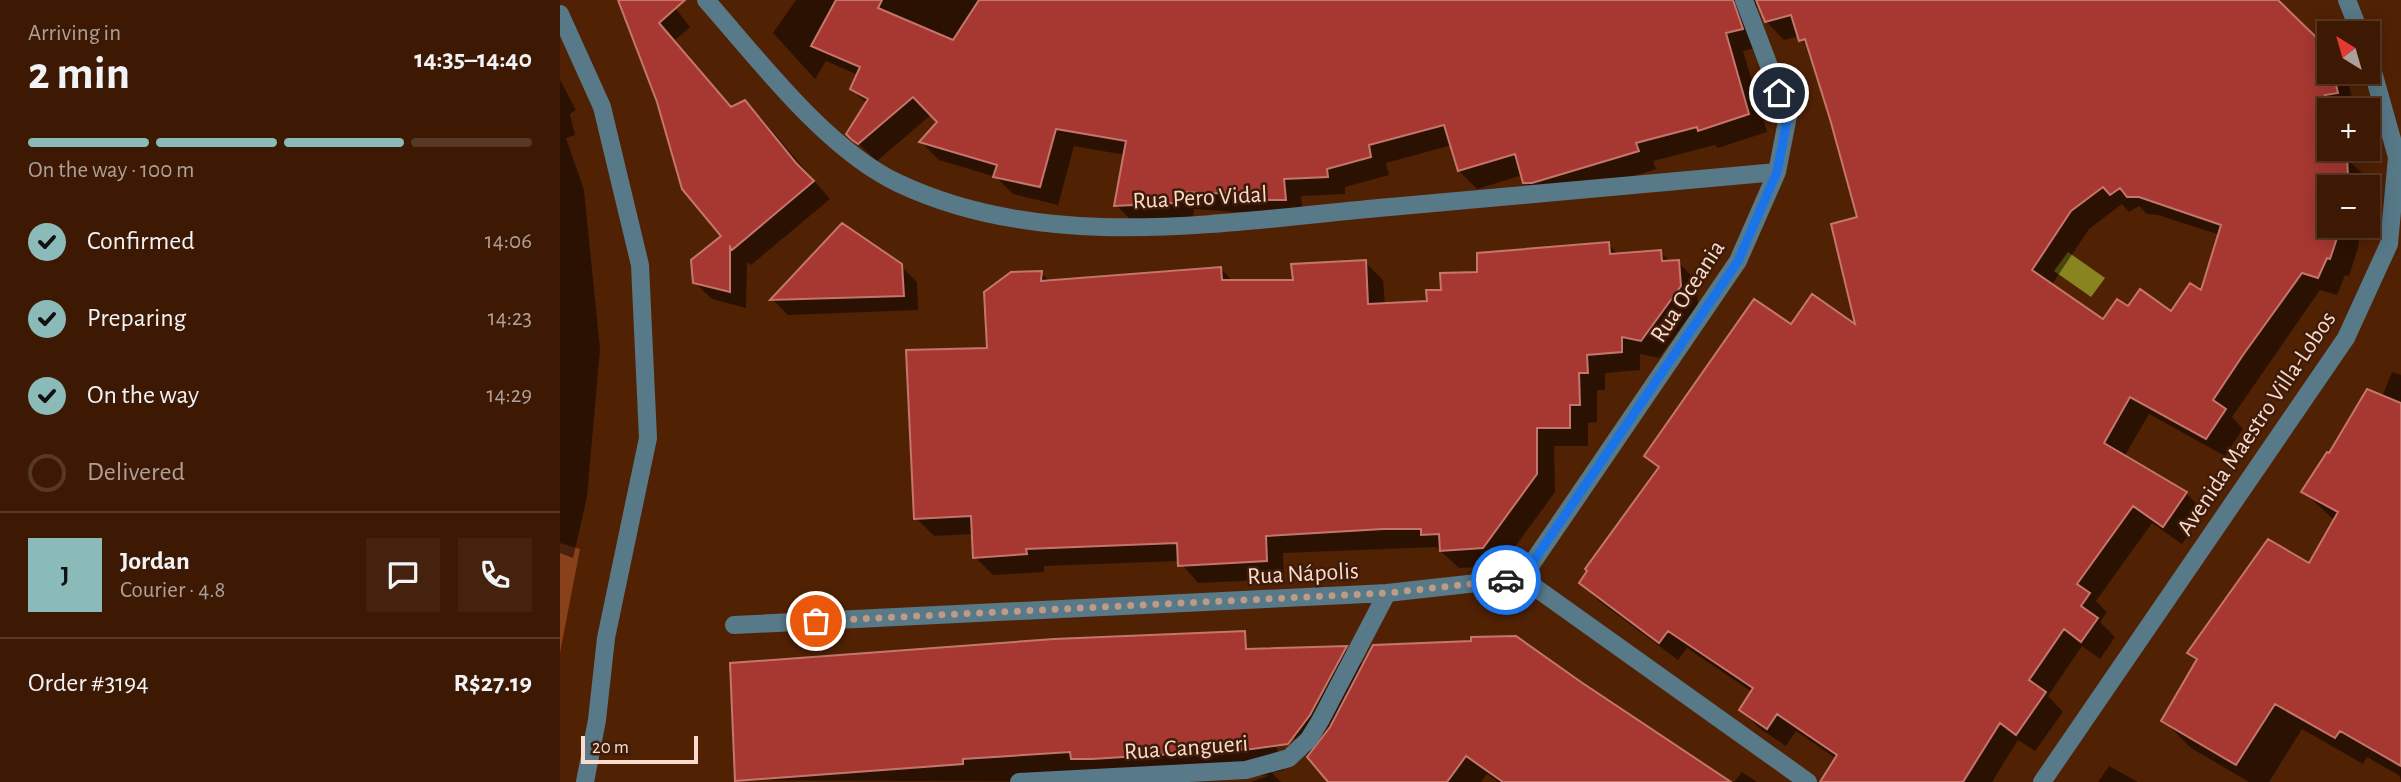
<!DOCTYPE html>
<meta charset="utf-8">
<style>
:root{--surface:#3d1903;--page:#44220d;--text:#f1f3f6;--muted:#ada09a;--line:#563825;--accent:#8bbbb9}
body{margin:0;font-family:"Alegreya Sans",sans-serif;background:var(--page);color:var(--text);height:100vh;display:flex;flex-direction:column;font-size:26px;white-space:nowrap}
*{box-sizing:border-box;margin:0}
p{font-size:23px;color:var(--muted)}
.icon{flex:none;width:38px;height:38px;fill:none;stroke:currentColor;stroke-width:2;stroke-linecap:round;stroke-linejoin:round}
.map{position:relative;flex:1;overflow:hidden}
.panel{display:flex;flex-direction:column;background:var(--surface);width:560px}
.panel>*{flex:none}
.needle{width:46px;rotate:323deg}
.buttons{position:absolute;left:1757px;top:21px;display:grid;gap:14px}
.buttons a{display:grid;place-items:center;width:63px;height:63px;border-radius:0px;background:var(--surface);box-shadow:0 4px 18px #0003,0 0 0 2px var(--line);font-size:35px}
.scale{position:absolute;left:21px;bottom:18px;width:117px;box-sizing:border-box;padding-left:7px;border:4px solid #fadbcc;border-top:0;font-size:19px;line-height:24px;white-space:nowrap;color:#fadbcc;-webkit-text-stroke:5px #3e1c09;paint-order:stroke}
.pin{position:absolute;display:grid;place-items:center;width:60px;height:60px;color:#fff;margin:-30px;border:4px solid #fff;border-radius:50%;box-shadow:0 2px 7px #0007}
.courier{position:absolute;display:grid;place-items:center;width:70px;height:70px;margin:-35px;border:5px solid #1a73e8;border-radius:50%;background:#fff;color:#222;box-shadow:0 2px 9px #0007}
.overview em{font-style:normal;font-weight:700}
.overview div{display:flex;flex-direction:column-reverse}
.overview{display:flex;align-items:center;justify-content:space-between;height:119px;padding:0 28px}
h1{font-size:46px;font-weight:700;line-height:52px}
.bar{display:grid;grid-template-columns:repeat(4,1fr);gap:10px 7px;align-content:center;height:84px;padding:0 28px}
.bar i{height:9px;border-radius:5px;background:var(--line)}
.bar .current{background:var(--accent)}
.bar p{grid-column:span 4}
.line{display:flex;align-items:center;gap:18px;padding:0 28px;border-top:2px solid var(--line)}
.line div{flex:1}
.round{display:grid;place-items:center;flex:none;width:74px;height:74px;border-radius:0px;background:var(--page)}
ol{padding:0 28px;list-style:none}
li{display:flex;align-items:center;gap:21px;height:77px}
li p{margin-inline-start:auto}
li .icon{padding:7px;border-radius:50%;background:var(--accent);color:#111;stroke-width:4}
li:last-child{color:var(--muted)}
li i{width:38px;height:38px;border:4px solid var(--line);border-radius:50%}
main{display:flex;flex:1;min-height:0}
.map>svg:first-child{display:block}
.green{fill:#884118}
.water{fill:#888520}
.shadow{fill:#0007;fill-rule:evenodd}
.building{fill:#a73831;stroke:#c5766c;stroke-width:2;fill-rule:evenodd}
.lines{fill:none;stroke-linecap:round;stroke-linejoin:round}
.minor{stroke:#577988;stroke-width:18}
.done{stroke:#bf9a86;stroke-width:7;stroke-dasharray:0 12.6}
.route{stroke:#1a73e8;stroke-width:9}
.labels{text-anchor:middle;stroke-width:5;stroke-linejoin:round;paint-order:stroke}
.street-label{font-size:24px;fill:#fadbcc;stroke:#3e1c09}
</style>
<main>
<section class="panel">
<div class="overview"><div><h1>2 min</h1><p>Arriving in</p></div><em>14:35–14:40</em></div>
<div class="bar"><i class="current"></i><i class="current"></i><i class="current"></i><i></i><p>On the way · 100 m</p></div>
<ol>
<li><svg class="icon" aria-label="check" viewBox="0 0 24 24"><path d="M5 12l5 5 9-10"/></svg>Confirmed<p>14:06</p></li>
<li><svg class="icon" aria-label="check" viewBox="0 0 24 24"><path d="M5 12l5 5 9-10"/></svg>Preparing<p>14:23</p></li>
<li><svg class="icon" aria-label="check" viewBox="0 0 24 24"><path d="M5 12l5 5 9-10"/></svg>On the way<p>14:29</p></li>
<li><i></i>Delivered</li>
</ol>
<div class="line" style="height:126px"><b class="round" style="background:var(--accent);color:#111">J</b><div><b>Jordan</b><p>Courier · 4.8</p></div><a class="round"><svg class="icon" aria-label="chat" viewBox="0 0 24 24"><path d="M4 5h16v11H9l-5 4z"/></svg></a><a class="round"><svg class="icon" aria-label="phone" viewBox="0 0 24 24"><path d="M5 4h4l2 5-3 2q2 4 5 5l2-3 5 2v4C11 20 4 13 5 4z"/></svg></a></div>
<div class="line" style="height:91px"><div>Order #3194</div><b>R$27.19</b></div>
</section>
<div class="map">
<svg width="1841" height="782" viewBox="0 0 1841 782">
<rect width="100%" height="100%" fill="#512104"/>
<path class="green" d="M 0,543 L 20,549 L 0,653 Z"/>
<path class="water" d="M 1508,252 L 1545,278 L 1531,297 L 1494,271 Z"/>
<path class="shadow" d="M 60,0 L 109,0 L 130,27 L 115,40 L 173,108 L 185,102 L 202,119 L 270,199 L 191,265 L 187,262 L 186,308 L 152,299 L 134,282 L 163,236 L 98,101 Z
M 236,0 L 1717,0 L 1769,53 L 1769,72 L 1782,72 L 1789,86 L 1795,110 L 1769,110 L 1769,149 L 1784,149 L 1785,157 L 1804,175 L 1805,187 L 1769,187 L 1769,226 L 1801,226 L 1798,248 L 1789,276 L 1785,275 L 1777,295 L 1760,290 L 1672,417 L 1683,429 L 1665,456 L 1589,414 L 1564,457 L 1626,493 L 1644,511 L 1622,544 L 1592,523 L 1536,601 L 1547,612 L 1540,622 L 1555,637 L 1540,659 L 1522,646 L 1488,696 L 1503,712 L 1475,751 L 1458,740 L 1432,782 L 1290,782 L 1277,759 L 1236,731 L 1226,746 L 1199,728 L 1181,710 L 1192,692 L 1127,648 L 1118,660 L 1039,601 L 1021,583 L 1100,469 L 1087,456 L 1232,327 L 1297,328 L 1299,218 L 1250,49 L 1239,36 L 1224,40 L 1206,21 L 1199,6 L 1190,16 L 1200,47 L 1183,51 L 1207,132 L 1158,148 L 1155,145 L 1093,161 L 1096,169 L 1030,190 L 983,201 L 965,183 L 963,175 L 917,189 L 899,171 L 892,145 L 826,163 L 829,175 L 785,187 L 785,194 L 741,196 L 743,217 L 634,209 L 633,220 L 574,223 L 556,205 L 565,155 L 514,146 L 498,205 L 453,194 L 436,177 L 379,160 L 361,142 L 380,122 L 372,114 L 317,161 L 288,134 L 307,104 L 292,89 L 298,75 L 266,61 L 255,79 L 213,33 ZM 1562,204 L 1569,212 L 1579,206 L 1587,214 L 1598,215 L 1660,235 L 1642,293 L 1611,313 L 1568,309 L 1544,322 L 1491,286 L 1529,229 Z
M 0,80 L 16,110 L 10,114 L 15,135 L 6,138 L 24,190 L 40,349 L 27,497 L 13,558 L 0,553 Z
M 1048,244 L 1059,255 L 1100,252 L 1111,262 L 1118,262 L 1136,280 L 1138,304 L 1099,358 L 1080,354 L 1080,370 L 1045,373 L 1045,390 L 1037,390 L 1037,422 L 1028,423 L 1028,446 L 994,446 L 995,492 L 941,566 L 899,568 L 876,547 L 723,553 L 724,579 L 638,583 L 619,561 L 484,566 L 484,572 L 433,575 L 415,557 L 413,534 L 374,536 L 356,518 L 429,349 L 481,273 L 490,282 L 661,269 L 673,281 L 735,281 L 805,262 L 823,280 L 825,305 L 869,303 L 883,292 L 919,274 Z
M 341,266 L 357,282 L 358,310 L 228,315 L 213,300 Z
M 1832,372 L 1841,375 L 1841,782 L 1840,776 L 1807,757 L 1803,764 L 1742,729 L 1709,782 L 1689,782 L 1631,748 L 1604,721 L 1638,662 L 1629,653 L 1749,566 L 1775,521 L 1743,491 L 1770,456 L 1822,397 Z
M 786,648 L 804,666 L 1167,782 L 938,782 L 927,774 L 921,782 L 770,782 L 698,694 L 724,770 L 712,773 L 721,782 L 691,782 L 710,775 L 580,782 L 176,780 L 682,651 Z
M 1549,766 L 1578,782 L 1538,782 Z
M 1182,772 L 1197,782 L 1174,782 Z"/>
<path class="building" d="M 58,0 L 125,0 L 99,23 L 171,107 L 185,100 L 236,163 L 254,181 L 172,250 L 170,247 L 170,292 L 133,283 L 131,260 L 161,236 L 122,189 L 97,102 Z
M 276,0 L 322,0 L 318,8 L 393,40 L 419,0 L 1173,0 L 1183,29 L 1166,33 L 1189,114 L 1138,131 L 1137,127 L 1076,143 L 1079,151 L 972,183 L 963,183 L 955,154 L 898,171 L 884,125 L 809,145 L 811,157 L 767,169 L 768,177 L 724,179 L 726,200 L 682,200 L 683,194 L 616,192 L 616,203 L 554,206 L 566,141 L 496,129 L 480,187 L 433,177 L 437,165 L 359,142 L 377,122 L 353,97 L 298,144 L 292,140 L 286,134 L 308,99 L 290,89 L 300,67 L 251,46 Z
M 1196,0 L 1718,0 L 1757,38 L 1769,64 L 1769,72 L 1773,72 L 1778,93 L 1765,95 L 1768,156 L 1787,155 L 1788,178 L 1787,187 L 1769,187 L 1769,226 L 1781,226 L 1770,259 L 1767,258 L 1758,278 L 1742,273 L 1683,355 L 1653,400 L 1666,409 L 1646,439 L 1570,397 L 1544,443 L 1627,492 L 1603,527 L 1573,506 L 1517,584 L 1530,593 L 1521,606 L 1538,618 L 1521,642 L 1504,629 L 1469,680 L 1486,692 L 1456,735 L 1440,723 L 1403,782 L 1260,782 L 1277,755 L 1217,714 L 1207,729 L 1179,710 L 1193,688 L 1108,631 L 1099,643 L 1019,583 L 1027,571 L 1025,569 L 1099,467 L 1084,456 L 1194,299 L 1231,324 L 1252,294 L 1295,324 L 1271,224 L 1297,217 L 1270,119 L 1245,39 L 1239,41 L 1231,15 L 1205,22 ZM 1543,187 L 1550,195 L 1560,188 L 1567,197 L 1579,197 L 1661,225 L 1641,290 L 1630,283 L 1611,311 L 1580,289 L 1568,306 L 1557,299 L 1543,319 L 1472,270 L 1511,211 Z
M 282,223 L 342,264 L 344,296 L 210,300 Z
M 1049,242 L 1050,254 L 1101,250 L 1102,261 L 1119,260 L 1121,286 L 1081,341 L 1062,337 L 1062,352 L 1027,355 L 1028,373 L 1019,373 L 1020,405 L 1010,405 L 1010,428 L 977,428 L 977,474 L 923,548 L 880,551 L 879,534 L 861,535 L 861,529 L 823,529 L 706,536 L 707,561 L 618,566 L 617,543 L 466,549 L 467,554 L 413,558 L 411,516 L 354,519 L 346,350 L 427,348 L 424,292 L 451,272 L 482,271 L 481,281 L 661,267 L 662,280 L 733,280 L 731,264 L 806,260 L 808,304 L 867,301 L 866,290 L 881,290 L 880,273 L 917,272 L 917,253 Z
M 1807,389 L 1841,403 L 1841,766 L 1780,731 L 1775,738 L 1715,704 L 1676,765 L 1601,721 L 1637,659 L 1627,653 L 1708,539 L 1749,563 L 1778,512 L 1741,492 L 1767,452 L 1769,453 Z
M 685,631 L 686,649 L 787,646 L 750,715 L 728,744 L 692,749 L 532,759 L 511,759 L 510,752 L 403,759 L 403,764 L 175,781 L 170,663 L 494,639 Z
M 956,636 L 1021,682 L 1171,782 L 943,782 L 906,756 L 887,782 L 768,782 L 747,757 L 770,727 L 813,645 L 911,641 L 911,637 Z"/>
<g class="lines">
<path class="minor" d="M 146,0 C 199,60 266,149 338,183 C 490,255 668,221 830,207 C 959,195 1088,184 1217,172
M 1787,0 L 1800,33
M 0,14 L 42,107 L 80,265 L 88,438 L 46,638 L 37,720 L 25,782
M 962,578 L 1178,261 L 1217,172 L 1228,116 L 1184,0
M 174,625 L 827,593 L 962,578 L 1248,782
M 459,782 L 686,770 L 729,758 L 749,739 L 760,721 L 827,593
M 1482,782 L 1786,338 L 1829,244 L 1837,157 L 1808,54"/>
</g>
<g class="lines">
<path class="done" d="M 256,621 L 827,593 L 946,580"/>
<path class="route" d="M 946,580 L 962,578 L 1178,261 L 1217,172 L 1228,116 L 1219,93"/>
</g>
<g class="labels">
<g class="street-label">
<text transform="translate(640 197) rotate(-3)" y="8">Rua Pero Vidal</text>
<text transform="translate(1127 291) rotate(-57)" y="8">Rua Oceania</text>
<text transform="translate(1696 423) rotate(-56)" y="8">Avenida Maestro Villa-Lobos</text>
<text transform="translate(743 573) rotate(-3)" y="8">Rua Nápolis</text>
<text transform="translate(626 747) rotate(-4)" y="8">Rua Cangueri</text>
</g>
</g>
</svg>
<div class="buttons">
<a><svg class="needle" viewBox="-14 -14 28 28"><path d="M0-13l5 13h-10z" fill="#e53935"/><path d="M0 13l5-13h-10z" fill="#ada09a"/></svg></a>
<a>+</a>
<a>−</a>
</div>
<div class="scale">20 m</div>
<div class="pin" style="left:256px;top:621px;background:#ea580c"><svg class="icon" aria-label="bag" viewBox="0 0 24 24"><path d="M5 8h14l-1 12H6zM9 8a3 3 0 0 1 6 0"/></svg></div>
<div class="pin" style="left:1219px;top:93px;background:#1f2937"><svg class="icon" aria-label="home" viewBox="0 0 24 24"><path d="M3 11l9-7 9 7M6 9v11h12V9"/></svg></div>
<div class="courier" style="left:946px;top:580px"><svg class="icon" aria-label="car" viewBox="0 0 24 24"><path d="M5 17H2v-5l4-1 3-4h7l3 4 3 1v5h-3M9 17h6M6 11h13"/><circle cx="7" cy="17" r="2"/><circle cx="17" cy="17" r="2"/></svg></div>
</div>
</main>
